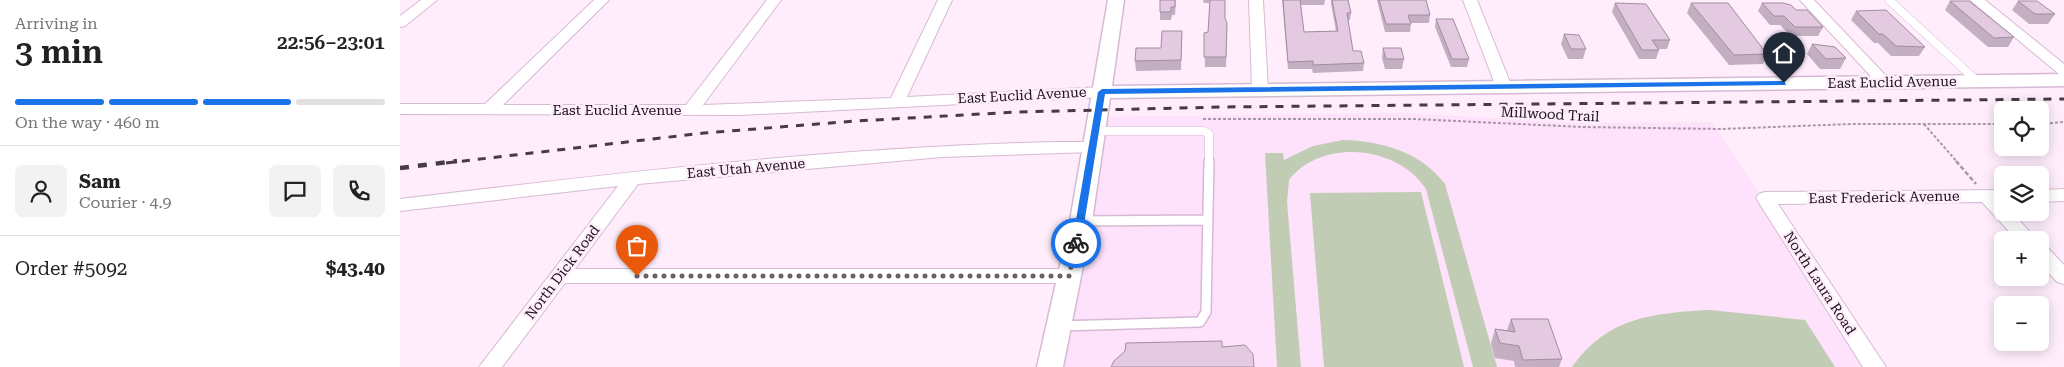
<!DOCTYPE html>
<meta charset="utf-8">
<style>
:root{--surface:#fff;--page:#f2f2f2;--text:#222;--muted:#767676;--line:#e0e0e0;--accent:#1a73e8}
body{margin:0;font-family:"Roboto Serif",serif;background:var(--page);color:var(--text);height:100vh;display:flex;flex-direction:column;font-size:19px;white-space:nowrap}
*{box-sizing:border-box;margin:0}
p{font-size:16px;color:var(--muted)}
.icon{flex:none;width:28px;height:28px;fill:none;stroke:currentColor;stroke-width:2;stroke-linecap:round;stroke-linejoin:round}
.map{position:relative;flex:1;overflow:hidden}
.panel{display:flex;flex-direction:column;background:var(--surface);width:400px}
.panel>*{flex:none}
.fabs{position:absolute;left:1594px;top:101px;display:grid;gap:10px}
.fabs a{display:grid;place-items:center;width:55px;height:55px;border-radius:8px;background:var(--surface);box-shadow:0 2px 12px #0003;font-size:25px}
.pin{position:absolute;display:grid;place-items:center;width:42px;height:42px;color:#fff;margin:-51px -21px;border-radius:50% 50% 50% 0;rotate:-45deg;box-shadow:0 0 5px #0007}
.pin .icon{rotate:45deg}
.courier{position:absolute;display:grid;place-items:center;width:50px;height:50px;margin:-25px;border:4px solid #1a73e8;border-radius:50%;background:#fff;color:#222;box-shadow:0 1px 6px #0007}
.summary em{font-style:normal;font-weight:600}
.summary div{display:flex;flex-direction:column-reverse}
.summary{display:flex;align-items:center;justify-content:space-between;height:85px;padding:0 15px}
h1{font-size:32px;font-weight:600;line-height:38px}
.bar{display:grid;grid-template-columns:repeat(4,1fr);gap:8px 5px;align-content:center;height:60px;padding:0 15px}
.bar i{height:6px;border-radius:4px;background:var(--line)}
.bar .on{background:var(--accent)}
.bar p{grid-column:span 4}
.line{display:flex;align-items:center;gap:12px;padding:0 15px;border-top:1px solid var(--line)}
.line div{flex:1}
.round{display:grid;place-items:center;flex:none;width:52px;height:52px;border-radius:8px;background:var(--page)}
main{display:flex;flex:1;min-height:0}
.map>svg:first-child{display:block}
.built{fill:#fee1fa}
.green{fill:#c1ccb4}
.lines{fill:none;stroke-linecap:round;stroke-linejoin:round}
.service-far1-casing{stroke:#d6b9d3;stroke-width:9}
.service-casing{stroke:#d6b9d3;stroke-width:12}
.minor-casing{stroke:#d6b9d3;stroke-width:2}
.tertiary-casing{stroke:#d6b9d3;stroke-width:3}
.path-far1{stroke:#a798a5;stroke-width:2;stroke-dasharray:3 2;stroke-linecap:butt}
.path{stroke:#a798a5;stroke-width:2.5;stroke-dasharray:4.5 2.5;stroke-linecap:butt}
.service-far1{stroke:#fff;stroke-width:8}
.service{stroke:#fff;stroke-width:9}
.minor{fill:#fff;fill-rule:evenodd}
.tertiary{fill:#fff;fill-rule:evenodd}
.rail-far1{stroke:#473c46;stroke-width:3;stroke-dasharray:8 8;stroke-linecap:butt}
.rail{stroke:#473c46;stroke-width:4.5;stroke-dasharray:9 9;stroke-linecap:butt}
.wall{fill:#c4aec2}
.building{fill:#e4cae1;stroke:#a08d9e}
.route{fill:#1a73e8}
.done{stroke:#6b5f6a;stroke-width:5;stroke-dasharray:0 9}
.labels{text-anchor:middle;stroke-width:5;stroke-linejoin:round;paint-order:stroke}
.street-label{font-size:14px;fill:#1c121b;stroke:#ffedfc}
</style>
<main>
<section class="panel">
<div class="summary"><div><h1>3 min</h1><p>Arriving in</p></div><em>22:56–23:01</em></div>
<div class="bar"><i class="on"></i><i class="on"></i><i class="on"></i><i></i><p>On the way · 460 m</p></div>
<div class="line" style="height:90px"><a class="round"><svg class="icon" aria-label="person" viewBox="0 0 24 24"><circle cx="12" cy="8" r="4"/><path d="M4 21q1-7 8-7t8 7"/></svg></a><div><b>Sam</b><p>Courier · 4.9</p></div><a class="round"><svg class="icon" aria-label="chat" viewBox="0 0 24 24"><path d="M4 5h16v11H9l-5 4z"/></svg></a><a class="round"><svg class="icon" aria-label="phone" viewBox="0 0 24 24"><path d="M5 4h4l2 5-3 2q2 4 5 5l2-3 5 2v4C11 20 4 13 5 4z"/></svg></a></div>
<div class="line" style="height:65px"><div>Order #5092</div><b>$43.40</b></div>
</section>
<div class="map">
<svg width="1664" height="367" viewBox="0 0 1664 367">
<rect width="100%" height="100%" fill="#ffedfc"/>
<path class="built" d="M 1006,113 L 1174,123 L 1312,122 L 1475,367 L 649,367 L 698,117 Z"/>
<path class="green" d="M 943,140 C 982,141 1021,152 1045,184 L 1097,367 L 1073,367 L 1026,189 C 998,145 921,138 889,180 L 887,202 L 901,367 L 877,367 L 865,153 L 883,153 L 884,160 L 913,146 Z
M 1021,192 L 1064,367 L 924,367 L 910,193 Z
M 1310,310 L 1405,320 L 1435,367 L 1172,367 C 1207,317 1253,313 1310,310 Z"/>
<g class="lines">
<g class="service-far1-casing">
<path id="service-far1" d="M 1489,0 L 1577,81
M 697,131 L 804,131 L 809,134 L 809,163"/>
</g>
<g class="service-casing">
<path id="service" d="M 681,221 L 807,220
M 659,326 L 800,322 L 806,312 L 809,161"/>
</g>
<g class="minor-casing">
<path id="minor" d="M 21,0 L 37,0 L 5,26 L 0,27 L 0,16 Z
M 194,0 L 209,0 L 103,105 L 286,105 L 367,0 L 381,0 L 303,105 L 491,98 L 538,0 L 552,0 L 507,97 L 702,87 L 710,92 L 702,97 L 340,115 L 0,114 L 0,104 L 85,104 Z
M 849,0 L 863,0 L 868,89 L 860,94 L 852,89 Z
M 1063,0 L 1077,0 L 1112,87 L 1109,90 L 1099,90 L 1096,87 Z
M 1400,0 L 1414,0 L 1489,79 L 1492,82 L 1489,85 L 1479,85 Z
M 1570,0 L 1585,0 L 1664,64 L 1664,76 L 1659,74 Z
M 656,142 L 694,142 L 700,143 L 702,147 L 700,151 L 694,152 L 542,157 L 238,184 L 175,269 L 669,269 L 676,271 L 679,276 L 676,281 L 669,283 L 165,283 L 102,367 L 79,367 L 218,186 L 0,211 L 0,199 C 217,173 437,147 656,142 Z
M 1664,189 L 1664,201 L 1640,202 L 1640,190 Z
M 1602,190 L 1602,212 L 1612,212 L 1637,240 L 1617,240 L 1582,202 L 1378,204 L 1486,367 L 1463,367 L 1356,198 L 1359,194 L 1365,192 Z
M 1640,245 L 1647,247 L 1664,265 L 1664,284 L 1657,282 L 1640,264 Z"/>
</g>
<g class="tertiary-casing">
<path id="tertiary" d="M 708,0 L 724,0 L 712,86 L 1664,74 L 1664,86 L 710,98 L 692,221 L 663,367 L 637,367 L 670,221 Z"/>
</g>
<path class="path-far1" d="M 803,119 L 1014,119 L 1182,127 L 1320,129 L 1452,124 L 1602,124
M 1524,124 L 1558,163
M 1640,124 L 1664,122"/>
<path class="path" d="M 1556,161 L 1576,184"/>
<use href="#service-far1" class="service-far1"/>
<use href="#service" class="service"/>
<use href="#minor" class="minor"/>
<use href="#tertiary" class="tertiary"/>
<path class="rail-far1" d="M 46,163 L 304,133 L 456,121 L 617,112 L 822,107 L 1664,99"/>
<path class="rail" d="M 0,168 L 57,161"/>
</g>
<path class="wall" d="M 776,0 L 775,15 L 772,15 L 771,20 L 760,20 L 760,12 Z
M 803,0 L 825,0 L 825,19 L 827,33 L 826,67 L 805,67 L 804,33 L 808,32 L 810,3 L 804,3 Z
M 882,0 L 925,0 L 924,5 L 901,5 L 904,32 L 936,31 L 931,4 L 931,0 L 948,0 L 951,13 L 950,20 L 948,20 L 953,51 L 964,63 L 963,71 L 913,73 L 912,69 L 888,69 Z
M 977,0 L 1026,0 L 1030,15 L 1029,23 L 1011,23 L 1010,32 L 985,32 Z
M 1550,1 L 1614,37 L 1608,47 L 1588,47 L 1545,10 Z
M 1618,1 L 1655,14 L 1648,24 L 1629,24 L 1612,10 Z
M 1215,3 L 1270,40 L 1267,49 L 1258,49 L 1259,50 L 1256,59 L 1239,59 L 1212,12 Z
M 1291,3 L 1367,54 L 1363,64 L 1329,65 L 1287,13 Z
M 1362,3 L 1396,10 L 1423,27 L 1418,36 L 1391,36 L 1380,25 L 1370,25 L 1358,11 Z
M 1456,11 L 1525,47 L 1519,56 L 1491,56 L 1478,43 L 1474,43 L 1451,20 Z
M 1036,19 L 1069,59 L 1067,67 L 1051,67 L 1035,27 Z
M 782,31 L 782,41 L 781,70 L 736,71 L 735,61 L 761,48 Z
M 1164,34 L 1186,49 L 1183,59 L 1168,59 L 1161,44 Z
M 1412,44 L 1446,58 L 1440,69 L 1420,69 L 1407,54 Z
M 983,48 L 1004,59 L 1002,69 L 985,69 L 982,58 Z
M 1111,319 L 1162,359 L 1159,367 L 1115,367 L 1114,361 L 1095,358 L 1091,344 L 1095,329 L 1107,330 Z"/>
<path class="building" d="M 760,0 L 775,0 L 775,7 L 771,7 L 771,12 L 760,12 Z
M 810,0 L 825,0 L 825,18 L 827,23 L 826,57 L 804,57 L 804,33 L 808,32 Z
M 883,0 L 900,0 L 904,32 L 938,31 L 932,0 L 948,0 L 951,13 L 947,13 L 953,51 L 961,51 L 964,63 L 913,65 L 913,61 L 888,62 Z
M 979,0 L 1026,0 L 1030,15 L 1008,15 L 1011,24 L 986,24 Z
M 1550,1 L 1569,1 L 1614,37 L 1594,38 Z
M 1618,1 L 1637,1 L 1655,14 L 1635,14 Z
M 1215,3 L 1246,4 L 1270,40 L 1252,40 L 1259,50 L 1242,50 Z
M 1291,3 L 1328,3 L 1367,54 L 1334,55 Z
M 1362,3 L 1383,3 L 1391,5 L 1396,10 L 1407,10 L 1423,27 L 1395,27 L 1384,16 L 1374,16 Z
M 1486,10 L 1525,47 L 1496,46 L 1483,34 L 1479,34 L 1456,11 Z
M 1036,19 L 1053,19 L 1069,59 L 1052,59 Z
M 762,31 L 782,31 L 781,60 L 735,61 L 736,48 L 761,48 Z
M 1164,34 L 1179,35 L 1186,49 L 1171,49 Z
M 1412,44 L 1435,47 L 1446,58 L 1426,59 Z
M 983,48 L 1001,48 L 1004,59 L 986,59 Z
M 1111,319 L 1148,319 L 1162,359 L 1123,360 L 1119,346 L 1100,343 L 1095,329 L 1115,332 Z
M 822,341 L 822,347 L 845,345 L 853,354 L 854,367 L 711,367 L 714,361 L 725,351 L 726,343 Z"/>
<path class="route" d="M 1384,81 L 1386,85 L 705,94 L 681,243 L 676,246 L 672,243 L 698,92 L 702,89 Z"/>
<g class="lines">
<path class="done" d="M 237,276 L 669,276 L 676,243"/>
</g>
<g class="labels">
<g class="street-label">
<text transform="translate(1492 82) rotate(-1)" y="5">East Euclid Avenue</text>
<text transform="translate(622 95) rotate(-3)" y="5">East Euclid Avenue</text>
<text x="217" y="115">East Euclid Avenue</text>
<text transform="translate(1150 114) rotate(3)" y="5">Millwood Trail</text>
<text transform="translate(346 168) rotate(-5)" y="5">East Utah Avenue</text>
<text transform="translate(1484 197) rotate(-1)" y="5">East Frederick Avenue</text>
<text transform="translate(162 272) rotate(-53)" y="5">North Dick Road</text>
<text transform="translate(1420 283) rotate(57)" y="5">North Laura Road</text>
</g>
</g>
</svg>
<div class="fabs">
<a><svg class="icon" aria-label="locate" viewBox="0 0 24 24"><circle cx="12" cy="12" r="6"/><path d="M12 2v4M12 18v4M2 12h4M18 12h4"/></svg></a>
<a><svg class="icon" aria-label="layers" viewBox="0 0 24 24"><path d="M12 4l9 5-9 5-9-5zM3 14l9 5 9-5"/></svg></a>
<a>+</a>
<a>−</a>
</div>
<div class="pin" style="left:237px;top:276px;background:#ea580c"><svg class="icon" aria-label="bag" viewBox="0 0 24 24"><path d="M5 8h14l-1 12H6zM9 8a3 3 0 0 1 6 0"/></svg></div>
<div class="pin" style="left:1384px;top:83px;background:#1f2937"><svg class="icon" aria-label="home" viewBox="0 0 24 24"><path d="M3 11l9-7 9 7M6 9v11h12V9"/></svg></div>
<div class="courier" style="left:676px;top:243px"><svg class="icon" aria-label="bike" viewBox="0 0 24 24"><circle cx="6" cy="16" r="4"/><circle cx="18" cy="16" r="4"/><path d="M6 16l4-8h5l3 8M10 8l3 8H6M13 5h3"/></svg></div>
</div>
</main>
